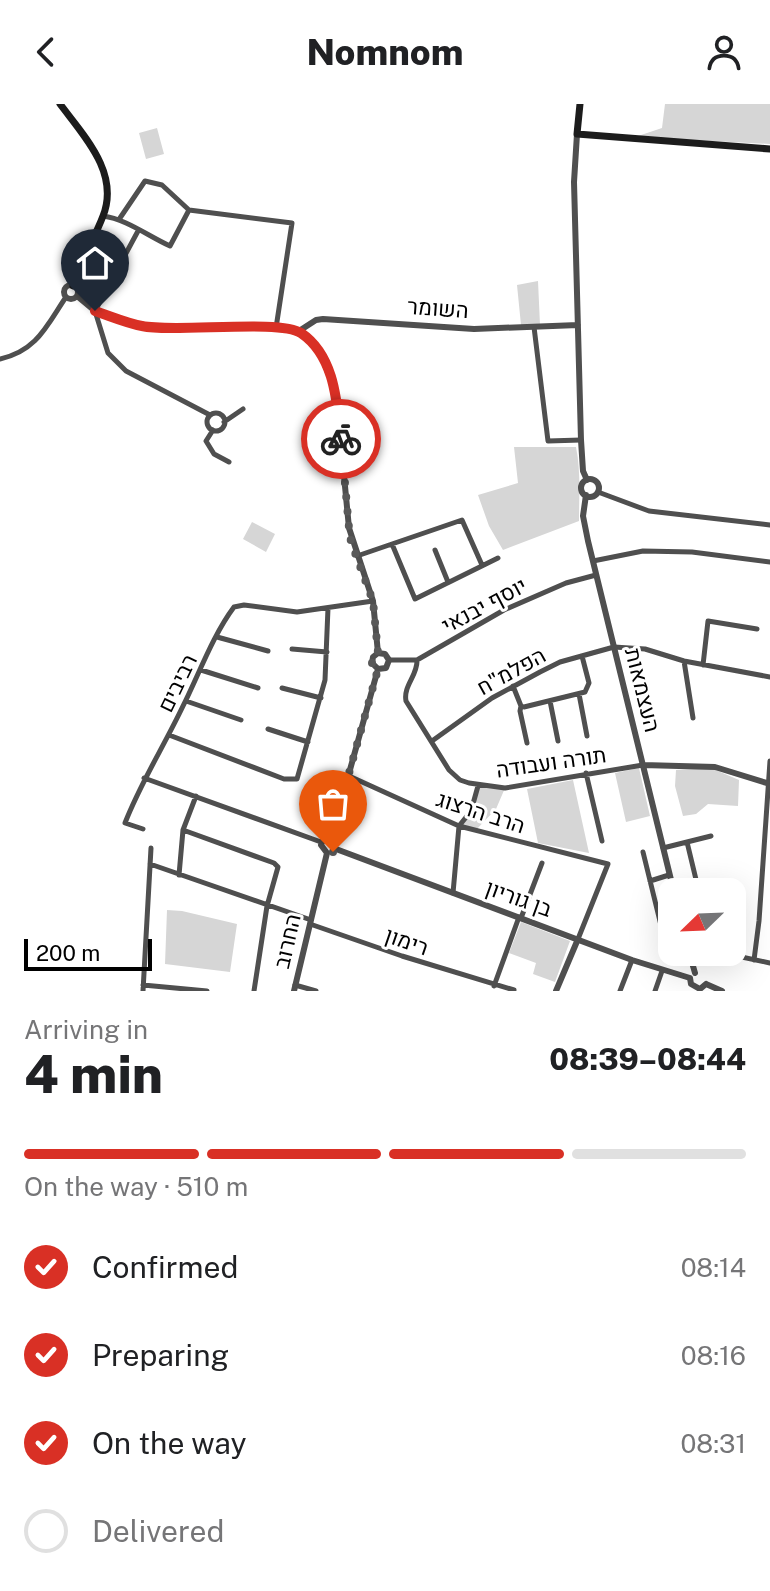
<!DOCTYPE html>
<meta charset="utf-8">
<style>
:root{--surface:#fff;--page:#f6f6f6;--text:#202124;--muted:#757577;--line:#e0e0e0;--accent:#d93025}
body{margin:0;font-family:"Public Sans",Heebo,sans-serif;background:var(--page);color:var(--text);height:100vh;display:flex;flex-direction:column;font-size:30px;white-space:nowrap}
*{box-sizing:border-box;margin:0}
p{font-size:26px;color:var(--muted)}
.icon{flex:none;width:44px;height:44px;fill:none;stroke:currentColor;stroke-width:2;stroke-linecap:round;stroke-linejoin:round}
.map{position:relative;height:887px;overflow:hidden}
.sheet{display:flex;flex-direction:column;background:var(--surface);flex:1}
.sheet>*{flex:none}
.needle{width:52px;rotate:247deg}
.buttons{position:absolute;left:658px;top:774px;display:grid;gap:16px}
.buttons a{display:grid;place-items:center;width:88px;height:88px;border-radius:16px;background:var(--surface);box-shadow:0 8px 32px #0002;font-size:40px}
.scale{position:absolute;left:24px;bottom:20px;width:128px;box-sizing:border-box;padding-left:8px;border:4px solid #000;border-top:0;font-size:22px;line-height:28px;white-space:nowrap;color:#000;-webkit-text-stroke:6px #fff;paint-order:stroke}
.pin{position:absolute;display:grid;place-items:center;width:68px;height:68px;color:#fff;margin:-82px -34px;border-radius:50% 50% 50% 0;rotate:-45deg;box-shadow:0 0 8px #0007}
.pin .icon{rotate:45deg}
.courier{position:absolute;display:grid;place-items:center;width:80px;height:80px;margin:-40px;border:6px solid #d93025;border-radius:50%;background:#fff;color:#222;box-shadow:0 2px 10px #0007}
.summary em{font-style:normal;font-weight:800}
.summary div{display:flex;flex-direction:column-reverse}
.summary{display:flex;align-items:center;justify-content:space-between;height:136px;padding:0 24px}
h1{font-size:52px;font-weight:800;line-height:60px}
.bar{display:grid;grid-template-columns:repeat(4,1fr);gap:12px 8px;align-content:center;height:96px;padding:0 24px}
.bar i{height:10px;border-radius:6px;background:var(--line)}
.bar .current{background:var(--accent)}
.bar p{grid-column:span 4}
ol{padding:0 24px;list-style:none}
li{display:flex;align-items:center;gap:24px;height:88px}
li p{margin-inline-start:auto}
li .icon{padding:8px;border-radius:50%;background:var(--accent);color:#fff;stroke-width:4}
li:last-child{color:var(--muted)}
li i{width:44px;height:44px;border:4px solid var(--line);border-radius:50%}
header{display:flex;justify-content:space-between;align-items:center;height:104px;padding:0 24px;background:var(--surface);font-size:36px;font-weight:800}
.map>svg:first-child{display:block}
.green{fill:#d6d6d6}
.lines{fill:none;stroke-linecap:round;stroke-linejoin:round}
.minor{stroke:#4f4f4f;stroke-width:5}
.tertiary{stroke:#4f4f4f;stroke-width:6}
.secondary{stroke:#1c1c1c;stroke-width:7}
.done{stroke:#595959;stroke-width:8;stroke-dasharray:0 14.4}
.route{stroke:#d93025;stroke-width:10}
.labels{text-anchor:middle;stroke-width:6;stroke-linejoin:round;paint-order:stroke}
.street-label{font-size:22px;fill:#000;stroke:#fff}
</style>
<header><svg class="icon" aria-label="back" viewBox="0 0 24 24"><path d="M15 5l-7 7 7 7"/></svg>Nomnom<svg class="icon" aria-label="person" viewBox="0 0 24 24"><circle cx="12" cy="8" r="4"/><path d="M4 21q1-7 8-7t8 7"/></svg></header>
<div class="map">
<svg width="770" height="887" viewBox="0 0 770 887">
<rect width="100%" height="100%" fill="#fff"/>
<path class="green" d="M 665,0 L 770,0 L 770,40 L 635,33 L 662,24 Z
M 157,24 L 164,50 L 146,55 L 139,29 Z
M 538,177 L 540,221 L 521,221 L 517,181 Z
M 514,343 L 576,343 C 581,367 579,393 579,417 L 503,446 L 489,422 L 478,391 L 518,379 Z
M 252,418 L 275,430 L 266,448 L 243,435 Z
M 639,664 L 650,712 L 626,718 L 615,669 Z
M 711,664 L 739,676 L 738,702 L 708,700 L 696,710 L 683,712 L 675,682 L 676,666 Z
M 573,676 L 589,749 L 538,739 L 527,685 Z
M 478,682 L 505,684 L 496,705 L 475,727 L 459,722 L 467,715 Z
M 167,806 L 182,807 L 237,820 L 230,868 L 165,860 Z
M 521,818 L 570,837 L 555,878 L 533,870 L 536,859 L 509,849 Z"/>
<g class="lines">
<path class="minor" d="M 103,112 C 126,115 148,132 170,142 L 189,106
M 120,114 L 145,77 L 162,81 L 189,106 L 292,119 L 276,224
M 138,127 L 95,207 L 108,249 L 126,267 L 210,311
M 534,223 L 548,337 L 581,336
M 0,255 C 37,247 47,221 66,193
M207 318a9 9 0 1 1 18 0a9 9 0 1 1-18 0Z
M 224,318 L 243,305
M 213,326 L 206,337 L 214,350 L 229,358
M 598,388 L 649,407 L 770,421
M 392,440 L 415,495 L 498,454
M 435,446 L 448,478
M 357,452 L 462,416 L 482,461
M 593,457 L 643,447 L 692,448 L 770,458
M 217,533 L 268,547
M 292,545 L 327,548
M 389,556 L 417,556 L 504,506 L 566,479 L 596,471
M 417,556 C 418,571 403,582 406,597 L 449,666 L 460,676 L 469,679 L 505,684 L 643,661
M 684,557 L 693,614
M 703,561 L 708,517 L 757,525
M 201,566 L 258,584
M 513,582 L 521,602 L 524,603 L 585,588 L 589,579 L 582,552
M 282,584 L 321,594
M 579,590 L 587,632
M 186,597 L 241,616
M 550,597 L 558,637
M 521,602 L 520,607 L 527,639
M 268,625 L 308,638
M 169,631 L 284,675 L 297,675 L 325,576 L 328,504
M 432,637 L 492,594 L 540,568 L 560,558 L 614,543 L 645,545 L 684,557 L 770,573
M 586,669 L 602,737
M 349,672 L 459,722 L 608,760 L 578,835
M 144,674 L 321,738
M 143,725 L 125,719 C 141,678 164,642 183,602 C 199,570 213,531 234,503 L 244,501 L 297,508 L 373,497
M 183,726 L 274,759 L 278,763 L 267,802 L 254,887
M 687,738 L 699,788
M 663,744 L 711,732
M 643,748 L 669,854
M 150,760 L 311,816
M 179,771 L 183,726 L 196,692
M 650,777 L 669,771
M 453,789 L 459,722 L 471,707 L 478,682
M 657,801 L 672,798
M 521,814 L 542,759
M 310,820 L 402,852 L 514,886
M 718,848 L 770,859
M 754,856 L 759,817 L 770,657
M 143,881 L 207,887
M 295,881 L 316,887
M 494,882 L 519,813
M 143,887 L 151,744
M 620,887 L 632,856
M 655,887 L 662,867"/>
<path class="tertiary" d="M 577,30 L 574,78 L 581,336 L 583,367 L 587,376
M64 188a7 7 0 1 1 14 0a7 7 0 1 1-14 0Z
M 77,192 L 95,207 L 143,223 L 276,224 L 299,227 L 319,246 L 336,288 L 349,424 L 373,497 L 378,549
M 299,227 L 316,216 L 323,215 L 474,225 L 578,221
M581 384a9 9 0 1 1 18 0a9 9 0 1 1-18 0Z
M 586,391 L 583,412 L 588,437 L 674,788
M 378,565 L 386,564 L 389,556 L 385,550 L 378,549
M 378,565 L 372,559 L 373,553 L 378,549
M 643,661 L 715,663 L 770,680
M 331,734 L 378,565
M 336,745 L 632,856 L 690,874
M 327,749 L 321,741 L 323,736 L 331,734
M 689,848 L 695,869
M 690,874 L 691,880 L 700,885 L 706,880
M 706,880 L 722,887
M 294,887 L 327,749
M 556,887 L 578,835"/>
<path class="secondary" d="M 60,0 C 84,32 120,69 103,112 C 94,136 80,157 73,182
M 580,0 L 577,30 L 770,45"/>
</g>
<g class="lines">
<path class="done" d="M 333,748 L 337,739 L 331,734 L 378,565 L 372,559 L 373,553 L 378,549 L 373,497 L 351,438 L 349,424 L 341,335"/>
<path class="route" d="M 95,207 C 110,212 126,219 142,222 C 174,229 280,215 301,229 C 335,252 337,299 341,335"/>
</g>
<g class="labels">
<g class="street-label">
<text transform="translate(438 204) rotate(4)" y="8">השומר</text>
<text transform="translate(484 501) rotate(-28)" y="8">יוסף יבנאי</text>
<text transform="translate(511 567) rotate(-29)" y="8">הפלמ"ח</text>
<text transform="translate(177 579) rotate(-64)" y="8">רביבים</text>
<text transform="translate(643 586) rotate(76)" y="8">העצמאות</text>
<text transform="translate(551 658) rotate(-8)" y="8">תורה ועבודה</text>
<text transform="translate(481 708) rotate(18)" y="8">הרב הרצוג</text>
<text transform="translate(519 794) rotate(20)" y="8">בן גוריון</text>
<text transform="translate(287 837) rotate(-77)" y="8">החרוב</text>
<text transform="translate(407 837) rotate(19)" y="8">רימון</text>
</g>
</g>
</svg>
<div class="buttons">
<a><svg class="needle" viewBox="-14 -14 28 28"><path d="M0-13l5 13h-10z" fill="#e53935"/><path d="M0 13l5-13h-10z" fill="#757577"/></svg></a>
</div>
<div class="scale">200 m</div>
<div class="pin" style="left:333px;top:748px;background:#ea580c"><svg class="icon" aria-label="bag" viewBox="0 0 24 24"><path d="M5 8h14l-1 12H6zM9 8a3 3 0 0 1 6 0"/></svg></div>
<div class="pin" style="left:95px;top:207px;background:#1f2937"><svg class="icon" aria-label="home" viewBox="0 0 24 24"><path d="M3 11l9-7 9 7M6 9v11h12V9"/></svg></div>
<div class="courier" style="left:341px;top:335px"><svg class="icon" aria-label="bike" viewBox="0 0 24 24"><circle cx="6" cy="16" r="4"/><circle cx="18" cy="16" r="4"/><path d="M6 16l4-8h5l3 8M10 8l3 8H6M13 5h3"/></svg></div>
</div>
<section class="sheet">
<div class="summary"><div><h1>4 min</h1><p>Arriving in</p></div><em>08:39–08:44</em></div>
<div class="bar"><i class="current"></i><i class="current"></i><i class="current"></i><i></i><p>On the way · 510 m</p></div>
<ol>
<li><svg class="icon" aria-label="check" viewBox="0 0 24 24"><path d="M5 12l5 5 9-10"/></svg>Confirmed<p>08:14</p></li>
<li><svg class="icon" aria-label="check" viewBox="0 0 24 24"><path d="M5 12l5 5 9-10"/></svg>Preparing<p>08:16</p></li>
<li><svg class="icon" aria-label="check" viewBox="0 0 24 24"><path d="M5 12l5 5 9-10"/></svg>On the way<p>08:31</p></li>
<li><i></i>Delivered</li>
</ol>
</section>
